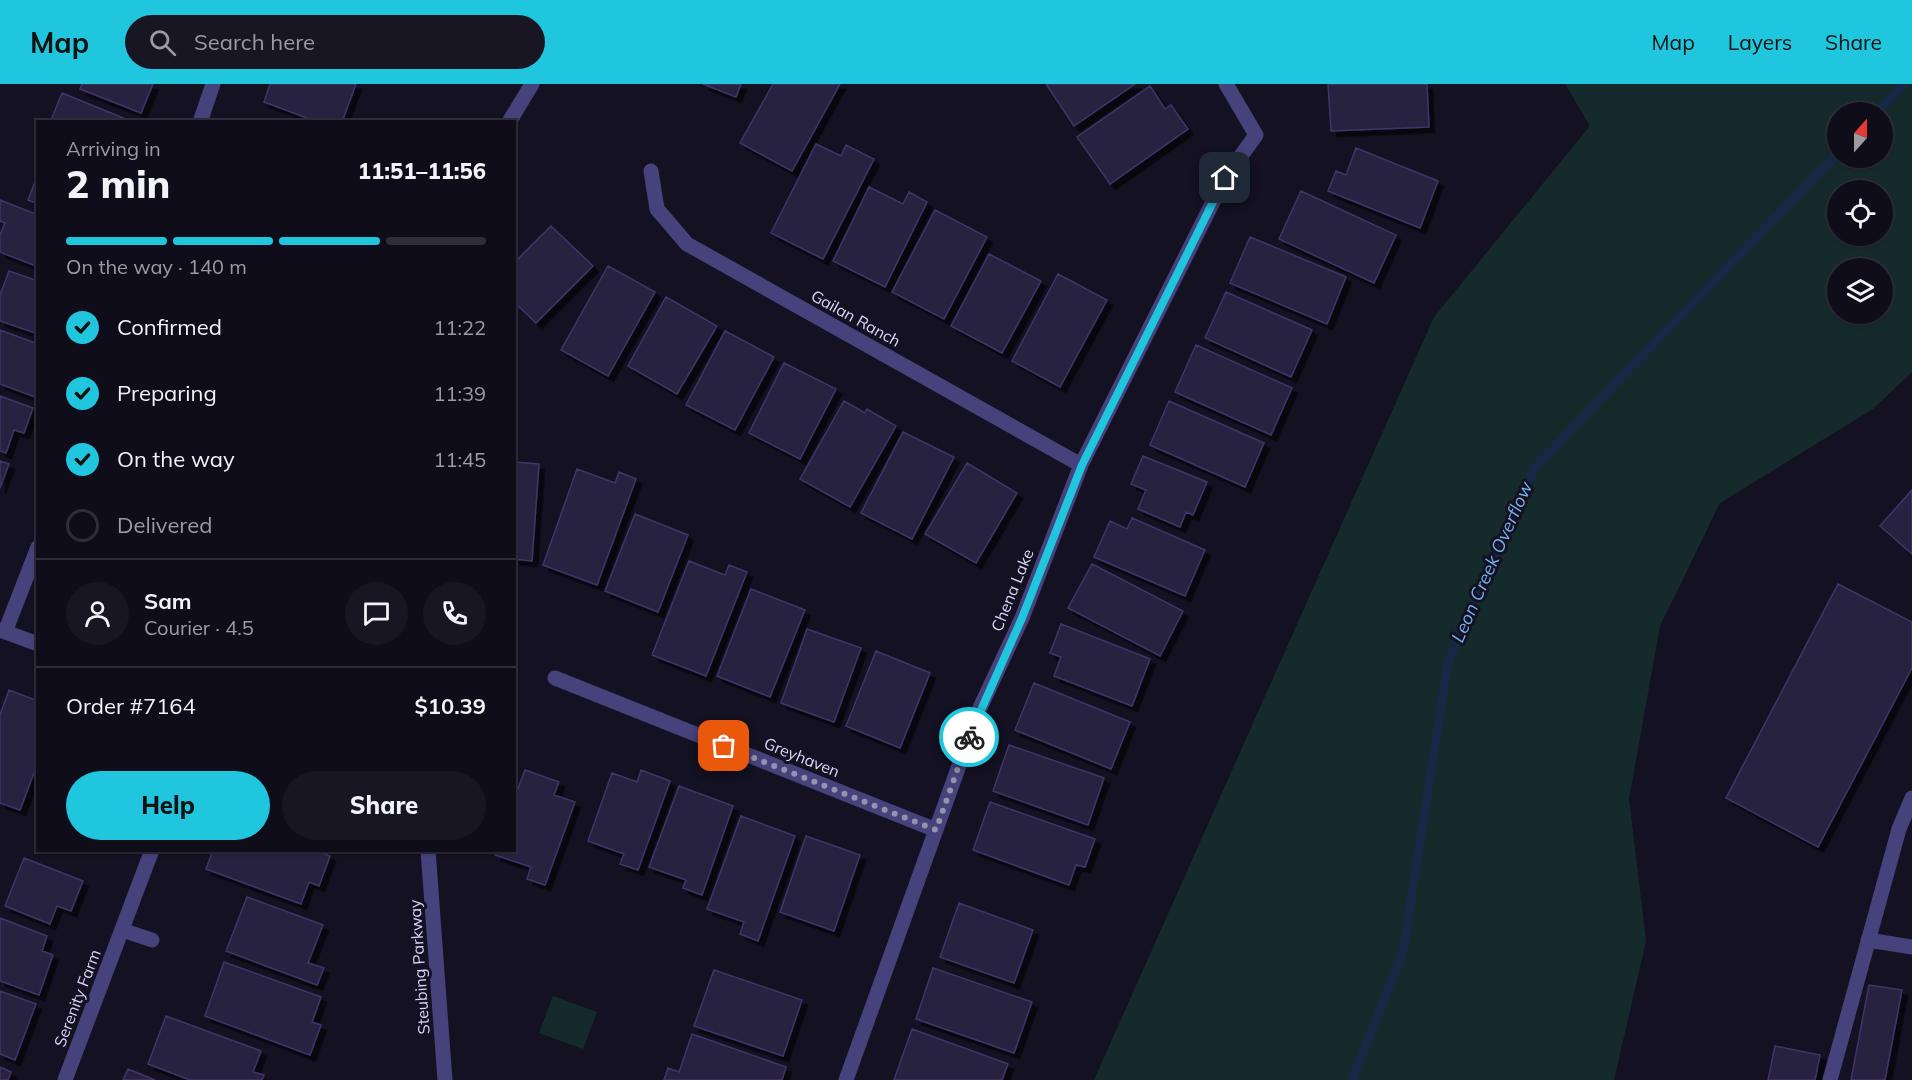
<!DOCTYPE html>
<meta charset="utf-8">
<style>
:root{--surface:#0f0d1a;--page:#181623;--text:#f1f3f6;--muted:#9b9ca2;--line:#2f2d39;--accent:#1fc6de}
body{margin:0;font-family:Mulish,sans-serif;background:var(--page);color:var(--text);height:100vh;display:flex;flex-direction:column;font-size:22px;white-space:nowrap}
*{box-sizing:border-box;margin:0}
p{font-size:20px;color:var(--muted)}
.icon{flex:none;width:33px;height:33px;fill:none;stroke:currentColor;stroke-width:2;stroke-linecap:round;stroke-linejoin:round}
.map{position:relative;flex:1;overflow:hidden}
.details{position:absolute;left:36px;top:36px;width:480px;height:732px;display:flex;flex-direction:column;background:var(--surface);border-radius:0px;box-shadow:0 2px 4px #0004,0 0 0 2px var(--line)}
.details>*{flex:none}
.needle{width:39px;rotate:21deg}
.buttons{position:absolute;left:1827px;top:18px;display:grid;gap:12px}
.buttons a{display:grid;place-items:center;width:66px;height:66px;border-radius:50%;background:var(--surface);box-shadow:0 2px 4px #0004,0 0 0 2px var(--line);font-size:30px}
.pin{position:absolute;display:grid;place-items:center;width:51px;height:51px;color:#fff;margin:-26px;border-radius:12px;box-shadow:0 3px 9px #0006}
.courier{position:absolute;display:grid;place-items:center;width:60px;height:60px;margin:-30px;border:4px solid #1fc6de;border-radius:50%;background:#fff;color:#222;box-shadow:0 2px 8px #0007}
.headline em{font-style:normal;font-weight:800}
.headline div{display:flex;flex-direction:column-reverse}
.headline{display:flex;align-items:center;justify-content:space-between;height:102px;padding:0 30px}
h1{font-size:39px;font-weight:800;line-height:45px}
.bar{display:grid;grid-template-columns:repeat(4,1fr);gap:9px 6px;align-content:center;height:72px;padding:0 30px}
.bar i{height:8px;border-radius:4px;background:var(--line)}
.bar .on{background:var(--accent)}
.bar p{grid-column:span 4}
.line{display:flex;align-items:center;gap:15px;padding:0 30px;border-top:2px solid var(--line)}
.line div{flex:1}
.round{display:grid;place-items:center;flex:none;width:63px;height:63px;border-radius:32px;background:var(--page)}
ol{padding:0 30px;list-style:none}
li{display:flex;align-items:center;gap:18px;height:66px}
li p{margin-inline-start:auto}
li .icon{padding:6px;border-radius:50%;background:var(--accent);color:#111;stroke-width:4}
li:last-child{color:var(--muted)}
li i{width:33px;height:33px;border:3px solid var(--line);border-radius:50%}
.cta{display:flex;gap:12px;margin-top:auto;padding:12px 30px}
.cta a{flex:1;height:69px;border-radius:36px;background:var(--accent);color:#111;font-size:24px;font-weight:800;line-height:69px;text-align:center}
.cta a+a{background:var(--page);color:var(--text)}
header{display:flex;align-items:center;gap:36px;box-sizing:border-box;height:84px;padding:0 30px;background:var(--accent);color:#111}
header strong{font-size:28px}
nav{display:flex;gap:33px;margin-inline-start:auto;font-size:21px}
.search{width:420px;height:54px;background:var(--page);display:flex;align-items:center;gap:15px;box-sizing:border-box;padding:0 21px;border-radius:33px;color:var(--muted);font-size:22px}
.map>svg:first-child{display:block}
.green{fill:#152b2b;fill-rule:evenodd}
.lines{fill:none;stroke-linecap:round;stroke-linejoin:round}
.stream{stroke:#172846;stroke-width:9}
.building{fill:#272040;stroke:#413569;stroke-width:1.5;filter:url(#shadow)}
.service{stroke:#46427b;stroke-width:15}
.minor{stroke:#46427b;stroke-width:15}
.tertiary{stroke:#46427b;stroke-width:15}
.done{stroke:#9692ae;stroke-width:6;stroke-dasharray:0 10.8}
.route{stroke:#1fc6de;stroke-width:8}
.labels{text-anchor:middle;stroke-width:6;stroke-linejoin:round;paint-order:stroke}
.street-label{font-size:16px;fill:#dcd7fa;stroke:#141122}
.water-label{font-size:18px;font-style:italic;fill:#73b1ec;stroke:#141122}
</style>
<header>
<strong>Map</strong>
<div class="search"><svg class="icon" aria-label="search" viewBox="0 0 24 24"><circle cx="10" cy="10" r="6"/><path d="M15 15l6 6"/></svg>Search here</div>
<nav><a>Map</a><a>Layers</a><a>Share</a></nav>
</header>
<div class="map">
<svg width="1912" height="996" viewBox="0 0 1912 996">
<defs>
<filter id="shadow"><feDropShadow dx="5.5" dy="5.5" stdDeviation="0" flood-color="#0009"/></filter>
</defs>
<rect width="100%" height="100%" fill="#141122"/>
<path class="green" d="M 1565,0 L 1912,0 L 1912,288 L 1873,325 L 1720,419 L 1660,542 L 1629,715 L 1646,857 L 1614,996 L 1094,996 L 1434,233 L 1590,42 ZM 1882,28 L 1882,74 L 1838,74 L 1838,28 ZM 1882,106 L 1882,152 L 1838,152 L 1838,106 ZM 1838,184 L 1882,184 L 1882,230 L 1838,230 Z
M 553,912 L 597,928 L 583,965 L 539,949 Z"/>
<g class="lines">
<path class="stream" d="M 1877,28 L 1904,0
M 1352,996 L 1403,868 L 1448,578 L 1535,383 L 1838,69"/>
</g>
<path class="building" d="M 82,0 L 153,0 L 141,29 L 80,5 Z
M 270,0 L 356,0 L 342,38 L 318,38 L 264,18 Z
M 703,0 L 741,0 L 736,13 Z
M 773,0 L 840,0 L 792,87 L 740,59 Z
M 1046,0 L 1135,0 L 1074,42 Z
M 1328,0 L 1427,0 L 1429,43 L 1331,47 Z
M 1150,2 L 1165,25 L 1171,21 L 1188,45 L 1110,100 L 1077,53 Z
M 62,9 L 133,38 L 51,36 Z
M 816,60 L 841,72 L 846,61 L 874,75 L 823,175 L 771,149 Z
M 1356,64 L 1438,97 L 1420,144 L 1328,107 L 1336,87 L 1346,91 Z
M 36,95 L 38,96 L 38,120 L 28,116 Z
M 869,103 L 903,120 L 909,108 L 927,118 L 885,203 L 833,177 Z
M 1301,107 L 1396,151 L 1374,199 L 1279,155 Z
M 0,116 L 38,131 L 38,183 L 0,168 L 0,151 L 5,139 L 0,137 Z
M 935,126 L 987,153 L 944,235 L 892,208 Z
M 551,142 L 593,182 L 536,239 L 514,218 L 514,179 Z
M 1250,153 L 1346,193 L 1327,240 L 1230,199 Z
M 989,170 L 1041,197 L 1002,269 L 951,242 Z
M 608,182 L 655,208 L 608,292 L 561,266 Z
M 9,187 L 38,197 L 38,250 L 0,237 L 0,211 Z
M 1058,190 L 1107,216 L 1060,303 L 1012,277 Z
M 1226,208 L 1312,246 L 1291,293 L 1205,254 Z
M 666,213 L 717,242 L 677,310 L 628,282 Z
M 0,246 L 38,260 L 35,313 L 0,300 Z
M 725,247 L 774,273 L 735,346 L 686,321 Z
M 1196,261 L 1292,304 L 1271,351 L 1175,308 Z
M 784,279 L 836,305 L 800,375 L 749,349 Z
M 0,312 L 33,324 L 24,349 L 14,346 L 6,369 L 0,367 Z
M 844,317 L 865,329 L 867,325 L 896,342 L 850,423 L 800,395 Z
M 1169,317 L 1264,359 L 1245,403 L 1150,361 Z
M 903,348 L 954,373 L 912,455 L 861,429 Z
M 1143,372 L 1207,398 L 1193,431 L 1186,428 L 1180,443 L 1138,425 L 1146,406 L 1131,400 Z
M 0,377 L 9,380 L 0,404 Z
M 514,378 L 539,380 L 532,477 L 514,475 Z
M 967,379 L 1017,409 L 976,479 L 925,450 Z
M 577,385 L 615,399 L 619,388 L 636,395 L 597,501 L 543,481 Z
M 1912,406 L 1912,470 L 1880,442 Z
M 635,430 L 688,451 L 658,528 L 605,507 Z
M 1132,434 L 1205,466 L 1185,512 L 1094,473 L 1110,437 L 1127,445 Z
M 689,477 L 725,491 L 729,481 L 747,488 L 706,592 L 652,571 Z
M 1092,480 L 1183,527 L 1160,572 L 1068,524 Z
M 1838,500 L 1912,538 L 1912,584 L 1818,763 L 1726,714 Z
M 751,505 L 805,526 L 770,613 L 717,592 Z
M 1061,540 L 1150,575 L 1132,622 L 1054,592 L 1061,573 L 1050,569 Z
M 807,545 L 861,564 L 834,638 L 781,619 Z
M 876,567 L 930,589 L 900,664 L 846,642 Z
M 1034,599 L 1130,638 L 1111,685 L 1015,646 Z
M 9,606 L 38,617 L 38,678 L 20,726 L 0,719 L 0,631 Z
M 1009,661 L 1104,694 L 1088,741 L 993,707 Z
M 525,686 L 559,698 L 554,711 L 575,718 L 545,801 L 527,795 L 531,783 L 495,771 L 496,766 L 514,766 L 514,715 Z
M 641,686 L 670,697 L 638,786 L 620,780 L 624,770 L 588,757 L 612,689 L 637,698 Z
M 679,702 L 733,722 L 702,811 L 683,804 L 686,796 L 649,783 Z
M 990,718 L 1095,755 L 1085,783 L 1076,781 L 1069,801 L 973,766 Z
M 741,732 L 795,752 L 758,857 L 740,850 L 744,838 L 707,825 Z
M 806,752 L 860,771 L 834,847 L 780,828 Z
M 213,766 L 314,766 L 330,772 L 319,802 L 309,798 L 301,820 L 206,785 Z
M 24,774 L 83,797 L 71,827 L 57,822 L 50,840 L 5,822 Z
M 247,813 L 323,841 L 308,879 L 324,884 L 317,901 L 226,867 Z
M 959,819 L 1033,846 L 1014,899 L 940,873 Z
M 0,834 L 47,852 L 42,867 L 53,871 L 39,911 L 0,897 Z
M 224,878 L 321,913 L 312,938 L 321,941 L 310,971 L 205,932 Z
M 933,884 L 1032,918 L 1014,969 L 916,935 Z
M 714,886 L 802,916 L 783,972 L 694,942 Z
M 1869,901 L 1902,906 L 1885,996 L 1851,996 Z
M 0,907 L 36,920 L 15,976 L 0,970 Z
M 166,932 L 261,967 L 253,988 L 264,991 L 262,996 L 190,996 L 148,980 Z
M 912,945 L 1008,980 L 1002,996 L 894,996 Z
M 692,950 L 786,983 L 782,996 L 664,996 L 668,984 L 679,988 Z
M 1775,962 L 1820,971 L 1815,996 L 1768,996 Z
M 0,983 L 11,988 L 8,996 L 0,996 Z
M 128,985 L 155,996 L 123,996 Z"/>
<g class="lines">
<path class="service" d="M 1868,856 L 1912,863
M 1830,996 L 1899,745 L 1912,714"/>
<path class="minor" d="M 200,38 L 213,0
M 651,87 L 657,125 L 687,160 L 1081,381
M 0,546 L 38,560
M 5,548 L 38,463
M 555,594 L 936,746
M 122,846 L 152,856
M 65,996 L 152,766
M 846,996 L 979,626 L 1022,534 L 1081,381 L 1225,94 L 1256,51 L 1226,0"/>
<path class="tertiary" d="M 509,38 L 532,0
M 428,766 L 445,996"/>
</g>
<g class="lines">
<path class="done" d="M 724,662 L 936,746 L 969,653"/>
<path class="route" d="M 969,653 L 1022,534 L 1082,381 L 1225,94"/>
</g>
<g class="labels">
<g class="street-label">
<text transform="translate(856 234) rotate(29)" y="6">Gailan Ranch</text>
<text transform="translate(1012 506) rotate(-68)" y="6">Chena Lake</text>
<text transform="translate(802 673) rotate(22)" y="6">Greyhaven</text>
<text transform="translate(419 883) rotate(-94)" y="6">Steubing Parkway</text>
<text transform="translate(77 914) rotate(-69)" y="6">Serenity Farm</text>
</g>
<g class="water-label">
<text transform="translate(1492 478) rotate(-66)" y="6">Leon Creek Overflow</text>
</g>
</g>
</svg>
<div class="buttons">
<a><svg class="needle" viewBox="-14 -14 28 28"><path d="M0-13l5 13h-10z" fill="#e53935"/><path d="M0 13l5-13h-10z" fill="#9b9ca2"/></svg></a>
<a><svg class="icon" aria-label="locate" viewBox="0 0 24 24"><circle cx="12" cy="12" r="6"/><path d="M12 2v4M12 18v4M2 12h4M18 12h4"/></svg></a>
<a><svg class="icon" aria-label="layers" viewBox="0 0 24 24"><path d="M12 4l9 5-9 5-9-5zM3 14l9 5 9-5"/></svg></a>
</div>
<div class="pin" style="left:724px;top:662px;background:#ea580c"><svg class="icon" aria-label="bag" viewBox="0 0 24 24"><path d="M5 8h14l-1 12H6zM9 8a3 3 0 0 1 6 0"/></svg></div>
<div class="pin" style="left:1225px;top:94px;background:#1f2937"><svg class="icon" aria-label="home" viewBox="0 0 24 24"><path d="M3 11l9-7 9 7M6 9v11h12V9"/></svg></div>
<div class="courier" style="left:969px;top:653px"><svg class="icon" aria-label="bike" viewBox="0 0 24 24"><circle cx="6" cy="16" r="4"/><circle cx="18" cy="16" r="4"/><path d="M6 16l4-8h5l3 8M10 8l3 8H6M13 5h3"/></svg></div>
<section class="details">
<div class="headline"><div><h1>2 min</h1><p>Arriving in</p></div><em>11:51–11:56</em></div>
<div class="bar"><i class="on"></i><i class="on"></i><i class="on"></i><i></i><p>On the way · 140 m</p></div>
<ol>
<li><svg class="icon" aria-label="check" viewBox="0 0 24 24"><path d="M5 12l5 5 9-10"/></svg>Confirmed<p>11:22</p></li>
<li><svg class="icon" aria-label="check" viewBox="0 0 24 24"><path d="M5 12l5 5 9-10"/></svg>Preparing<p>11:39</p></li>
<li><svg class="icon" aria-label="check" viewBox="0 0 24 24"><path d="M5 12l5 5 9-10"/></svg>On the way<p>11:45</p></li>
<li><i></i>Delivered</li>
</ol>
<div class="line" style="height:108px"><a class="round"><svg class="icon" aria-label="person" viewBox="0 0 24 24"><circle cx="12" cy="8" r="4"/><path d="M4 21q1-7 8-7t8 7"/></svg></a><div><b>Sam</b><p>Courier · 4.5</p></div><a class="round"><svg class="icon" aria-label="chat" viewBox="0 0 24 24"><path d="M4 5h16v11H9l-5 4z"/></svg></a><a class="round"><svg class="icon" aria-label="phone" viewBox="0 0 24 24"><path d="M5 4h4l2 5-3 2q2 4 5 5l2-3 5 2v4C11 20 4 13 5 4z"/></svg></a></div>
<div class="line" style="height:78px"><div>Order #7164</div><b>$10.39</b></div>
<div class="cta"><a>Help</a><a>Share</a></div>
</section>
</div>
